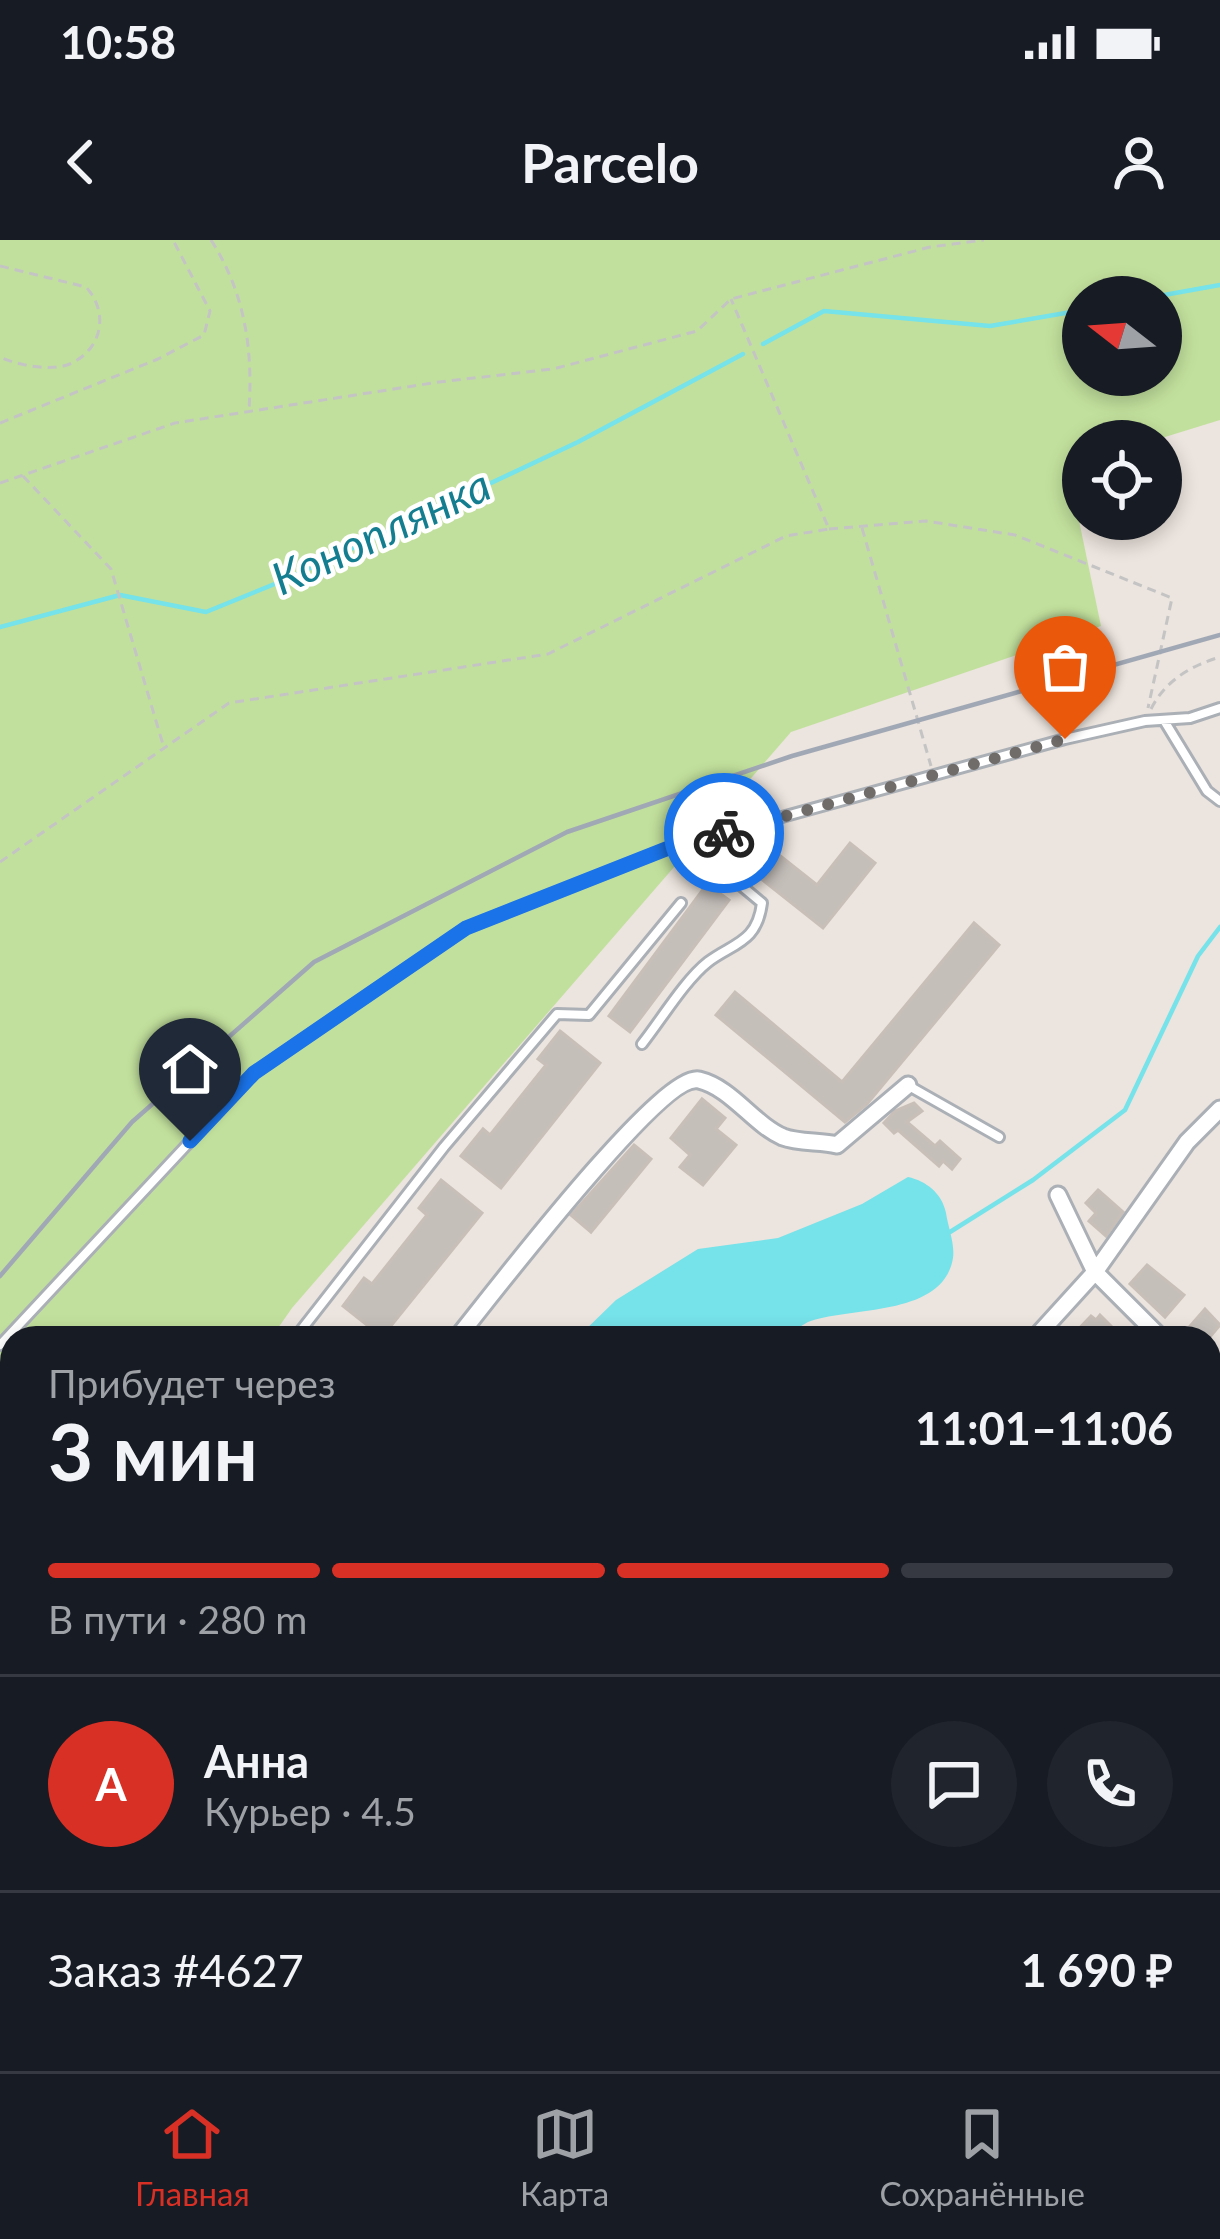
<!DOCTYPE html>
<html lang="ru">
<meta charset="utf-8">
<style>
:root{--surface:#171b24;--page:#20242c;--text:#f1f3f6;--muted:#9ea1a6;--line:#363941;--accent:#d93025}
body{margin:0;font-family:Lato,sans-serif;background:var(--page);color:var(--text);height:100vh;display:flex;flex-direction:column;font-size:45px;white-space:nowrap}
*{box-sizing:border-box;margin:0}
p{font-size:39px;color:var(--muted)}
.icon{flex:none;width:66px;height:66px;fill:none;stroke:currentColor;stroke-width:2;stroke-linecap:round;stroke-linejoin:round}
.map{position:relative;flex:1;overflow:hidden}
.panel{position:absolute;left:0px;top:1086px;width:1221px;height:747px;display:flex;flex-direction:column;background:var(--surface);border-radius:36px 36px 0 0;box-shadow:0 6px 18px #0003}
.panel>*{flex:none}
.needle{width:78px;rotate:287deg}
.fabs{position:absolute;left:1062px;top:36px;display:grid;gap:24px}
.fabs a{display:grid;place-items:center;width:120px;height:120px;border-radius:50%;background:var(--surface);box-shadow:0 6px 18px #0003;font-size:60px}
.pin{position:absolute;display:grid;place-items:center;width:102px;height:102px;color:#fff;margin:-123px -51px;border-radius:50% 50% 50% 0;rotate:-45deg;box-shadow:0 0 12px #0007}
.pin .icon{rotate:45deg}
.courier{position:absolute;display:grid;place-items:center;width:120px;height:120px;margin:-60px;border:9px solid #1a73e8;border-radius:50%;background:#fff;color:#222;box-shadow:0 3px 15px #0007}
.headline em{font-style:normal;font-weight:700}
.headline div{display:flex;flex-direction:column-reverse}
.headline{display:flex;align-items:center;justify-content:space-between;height:204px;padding:0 48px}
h1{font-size:78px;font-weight:700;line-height:90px}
.bar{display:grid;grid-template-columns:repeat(4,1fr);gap:18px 12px;align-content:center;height:144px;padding:0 48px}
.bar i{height:15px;border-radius:9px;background:var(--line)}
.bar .on{background:var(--accent)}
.bar p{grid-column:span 4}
.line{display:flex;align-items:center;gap:30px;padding:0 48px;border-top:3px solid var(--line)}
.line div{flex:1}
.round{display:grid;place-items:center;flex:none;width:126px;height:126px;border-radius:63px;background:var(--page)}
.status{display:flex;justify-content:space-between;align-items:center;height:84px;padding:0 60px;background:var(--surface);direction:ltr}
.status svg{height:33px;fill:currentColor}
header{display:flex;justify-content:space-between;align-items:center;height:156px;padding:0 48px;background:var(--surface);font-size:54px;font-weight:700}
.tabs{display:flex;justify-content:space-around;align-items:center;height:168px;border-top:3px solid var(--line);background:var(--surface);font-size:33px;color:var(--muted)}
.tabs a{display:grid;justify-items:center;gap:6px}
.tabs .on{color:var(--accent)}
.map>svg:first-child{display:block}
.green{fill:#c2e09d;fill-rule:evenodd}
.water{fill:#76e2e9}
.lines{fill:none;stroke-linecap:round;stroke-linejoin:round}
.stream{stroke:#76e2e9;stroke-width:4.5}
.building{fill:#c5bfba;stroke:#c8bfb8;stroke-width:3}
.service-casing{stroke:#abb0b7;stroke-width:14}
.minor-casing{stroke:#abb0b7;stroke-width:21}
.path{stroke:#c4c4c4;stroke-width:3;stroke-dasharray:9 6;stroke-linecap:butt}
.service{stroke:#fff;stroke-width:8}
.minor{stroke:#fff;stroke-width:15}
.rail{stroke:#a1a8b5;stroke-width:4.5}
.done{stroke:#6f6c6a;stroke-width:12;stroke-dasharray:0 21.6}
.route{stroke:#1a73e8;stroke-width:15}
.labels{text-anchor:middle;stroke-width:9;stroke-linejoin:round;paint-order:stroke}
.water-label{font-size:45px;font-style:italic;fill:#147e90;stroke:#fff}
</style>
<div class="status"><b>10:58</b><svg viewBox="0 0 49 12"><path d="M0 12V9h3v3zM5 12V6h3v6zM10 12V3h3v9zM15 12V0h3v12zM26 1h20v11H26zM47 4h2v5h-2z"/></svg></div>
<header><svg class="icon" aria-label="back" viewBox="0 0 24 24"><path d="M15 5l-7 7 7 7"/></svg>Parcelo<svg class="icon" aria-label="person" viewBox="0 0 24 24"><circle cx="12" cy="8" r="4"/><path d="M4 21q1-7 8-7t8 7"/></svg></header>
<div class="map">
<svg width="1220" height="1831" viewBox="0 0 1220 1831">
<rect width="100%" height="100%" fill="#ece4de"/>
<path class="green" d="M 0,0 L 1220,0 L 1220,180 L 1152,201 L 1083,201 L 1083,222 L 1068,228 L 1101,386 L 791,492 L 292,1068 L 271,1098 L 12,1098 L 12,1316 L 0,1286 ZM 1083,57 L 1161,57 L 1161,135 L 1083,135 Z
M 316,1821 L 587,1821 L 602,1831 L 326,1831 Z"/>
<path class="water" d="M 908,937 C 926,941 942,953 946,973 C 948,987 955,1004 953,1018 C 943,1078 849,1066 808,1082 C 800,1086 792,1093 784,1098 L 577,1098 L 616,1060 L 698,1009 L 778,998 L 862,964 Z
M 587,1821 L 688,1821 L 699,1831 L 602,1831 Z"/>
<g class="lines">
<path class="stream" d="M 1153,57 L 1220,45
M 763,104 L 824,71 L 990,86 L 1083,70
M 0,387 L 120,355 L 206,372 L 287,339 L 578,202 L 743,114
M 950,992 L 1033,940 L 1125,870 L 1198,716 L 1220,687"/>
</g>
<path class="building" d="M 755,596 L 817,645 L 850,603 L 875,623 L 823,688 L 736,619 Z
M 707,644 L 729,660 L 630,792 L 609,776 Z
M 974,683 L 999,705 L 867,864 L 845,882 L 716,775 L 735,752 L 842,842 Z
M 560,791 L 600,823 L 501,948 L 461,916 L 483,889 L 490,895 L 546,825 L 538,819 Z
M 702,859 L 725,878 L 716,889 L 736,905 L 703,945 L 680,927 L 690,915 L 671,898 Z
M 914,863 L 922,871 L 907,882 L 935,906 L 940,901 L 960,919 L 952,929 L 943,921 L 939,926 L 898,890 L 894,893 L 884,883 L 895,871 Z
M 634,905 L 651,919 L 591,992 L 571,975 Z
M 441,940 L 482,973 L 382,1097 L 343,1066 L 364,1038 L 372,1044 L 427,975 L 419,968 Z
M 1098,950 L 1123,972 L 1106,996 L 1089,981 L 1096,973 L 1086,963 Z
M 1147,1025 L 1184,1055 L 1165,1077 L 1130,1044 Z
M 1205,1069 L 1220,1085 L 1209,1098 L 1190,1098 L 1184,1093 Z
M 1100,1075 L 1114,1089 L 1106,1098 L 1070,1098 L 1091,1076 L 1096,1080 Z"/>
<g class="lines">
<g class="service-casing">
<path id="service" d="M 1165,482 L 1207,551 L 1220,561
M 642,804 C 661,780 685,740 708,722 C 733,703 757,703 762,663 L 690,603
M 909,846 L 999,897
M 295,1098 L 444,907 L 557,774 L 589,775 L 681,663
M 0,1105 L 254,833 L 466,688 L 666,609 L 1065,499 L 1145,481 L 1190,478 L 1220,468
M 0,1389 L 12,1419
M 0,1690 L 12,1700
M 0,1779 L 12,1773"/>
</g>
<g class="minor-casing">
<path id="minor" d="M 1058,955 L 1095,1032 L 1161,1098
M 457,1098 C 488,1060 661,832 699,840 C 732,848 753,884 783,897 C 798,903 821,901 837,905 L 908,845
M 1035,1098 L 1095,1032 L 1187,902 L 1220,869
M 1209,1145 L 1220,1156
M 1209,1462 L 1220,1473
M 0,1563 L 12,1559
M 1209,1714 L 1220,1701
M 168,1821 L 172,1831
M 813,1821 L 822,1831
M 950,1821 L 959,1831
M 1180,1821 L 1191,1831
M 1107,1831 L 1116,1821"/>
</g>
<path class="path" d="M 211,0 C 245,53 253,109 249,170
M 0,26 L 86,47 C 110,73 102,112 67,125 C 48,131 17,125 0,117
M 0,183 L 158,119 L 204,95 L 210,71 L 173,0
M 23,236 L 111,329 L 164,508
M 0,243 L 175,183 L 439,142 L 553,129 L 697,91 L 731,59 L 930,7 L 984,0
M 862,288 L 931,526
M 829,289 L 926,281 L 1015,295 L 1172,358 L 1148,468
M 1151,469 C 1165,441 1190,426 1220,417
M 0,622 L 229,463 L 548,414 L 786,296 L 829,289 L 731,59"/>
<use href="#service" class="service"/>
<use href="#minor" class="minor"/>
<path class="rail" d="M 0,1036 L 132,882 L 314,722 L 567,592 L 792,516 L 1220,395"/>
</g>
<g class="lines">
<path class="done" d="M 724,593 L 1065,499"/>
<path class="route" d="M 190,901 L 254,833 L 466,688 L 666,609 L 724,593"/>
</g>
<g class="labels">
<g class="water-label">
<text transform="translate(381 292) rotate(-25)" y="16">Коноплянка</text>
</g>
</g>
</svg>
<div class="fabs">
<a><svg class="needle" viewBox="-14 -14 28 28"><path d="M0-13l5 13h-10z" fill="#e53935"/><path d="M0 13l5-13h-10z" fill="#9ea1a6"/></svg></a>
<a><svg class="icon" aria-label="locate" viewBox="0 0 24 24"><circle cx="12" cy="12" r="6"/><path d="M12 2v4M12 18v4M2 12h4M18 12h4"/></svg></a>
</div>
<div class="pin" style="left:1065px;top:499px;background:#ea580c"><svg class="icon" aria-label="bag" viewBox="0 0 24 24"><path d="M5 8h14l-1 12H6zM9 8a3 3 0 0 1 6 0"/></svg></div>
<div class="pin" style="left:190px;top:901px;background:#1f2937"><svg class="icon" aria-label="home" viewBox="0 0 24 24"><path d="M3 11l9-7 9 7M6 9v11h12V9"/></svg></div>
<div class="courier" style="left:724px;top:593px"><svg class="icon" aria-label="bike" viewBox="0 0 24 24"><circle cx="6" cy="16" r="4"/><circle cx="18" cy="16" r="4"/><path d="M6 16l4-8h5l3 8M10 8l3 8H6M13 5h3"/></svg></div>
<section class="panel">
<div class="headline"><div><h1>3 мин</h1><p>Прибудет через</p></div><em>11:01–11:06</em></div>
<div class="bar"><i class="on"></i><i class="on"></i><i class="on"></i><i></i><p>В пути · 280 m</p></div>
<div class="line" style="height:216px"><b class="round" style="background:var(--accent);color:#fff">А</b><div><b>Анна</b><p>Курьер · 4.5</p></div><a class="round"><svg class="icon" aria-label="chat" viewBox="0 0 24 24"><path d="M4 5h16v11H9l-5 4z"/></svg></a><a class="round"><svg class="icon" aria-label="phone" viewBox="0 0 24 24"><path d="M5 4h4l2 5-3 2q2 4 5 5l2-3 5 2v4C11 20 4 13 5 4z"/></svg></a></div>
<div class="line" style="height:156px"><div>Заказ #4627</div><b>1 690 ₽</b></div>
</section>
</div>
<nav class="tabs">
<a class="on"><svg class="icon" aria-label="home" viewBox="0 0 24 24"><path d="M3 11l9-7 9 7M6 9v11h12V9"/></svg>Главная</a>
<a><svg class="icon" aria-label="map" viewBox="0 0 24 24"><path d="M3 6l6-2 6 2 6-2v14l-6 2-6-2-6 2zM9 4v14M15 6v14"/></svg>Карта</a>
<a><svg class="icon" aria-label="saved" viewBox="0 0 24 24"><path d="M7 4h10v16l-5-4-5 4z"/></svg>Сохранённые</a>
</nav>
